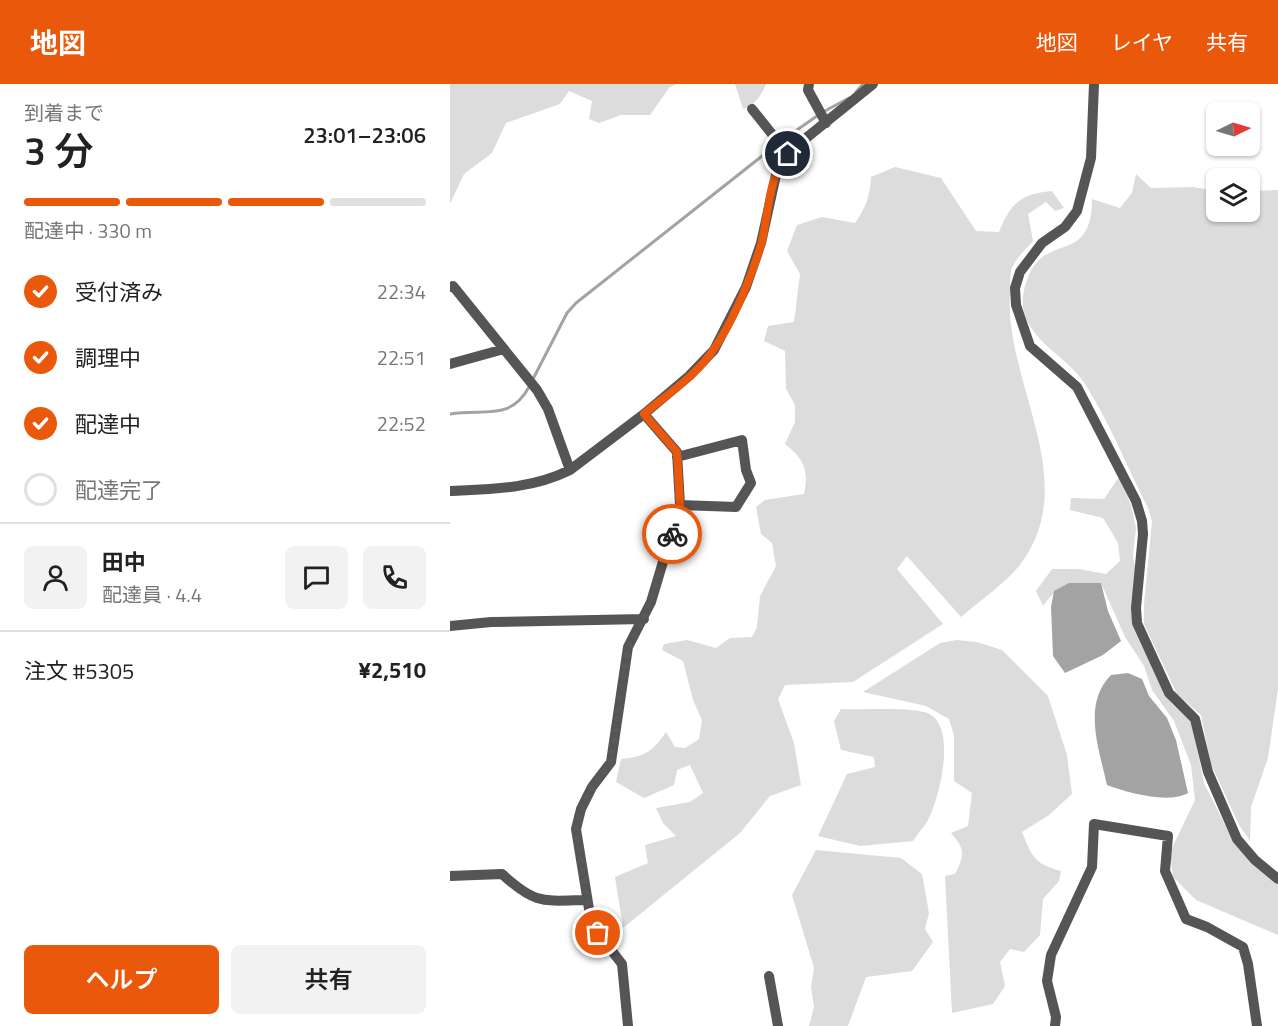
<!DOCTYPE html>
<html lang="ja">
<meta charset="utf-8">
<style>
:root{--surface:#fff;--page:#f2f2f2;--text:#222;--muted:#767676;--line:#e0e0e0;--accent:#ea580c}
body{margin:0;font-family:"Titillium Web","Noto Sans JP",sans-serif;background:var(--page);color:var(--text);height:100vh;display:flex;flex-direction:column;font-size:22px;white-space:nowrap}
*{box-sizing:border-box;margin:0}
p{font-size:20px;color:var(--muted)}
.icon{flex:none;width:33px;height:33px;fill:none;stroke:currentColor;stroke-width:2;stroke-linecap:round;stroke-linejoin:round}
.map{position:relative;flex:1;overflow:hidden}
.drawer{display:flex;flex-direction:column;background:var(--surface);width:450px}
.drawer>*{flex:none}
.needle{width:39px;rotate:85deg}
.buttons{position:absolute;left:756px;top:18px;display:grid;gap:12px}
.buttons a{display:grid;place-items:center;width:54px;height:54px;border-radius:9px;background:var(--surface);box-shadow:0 2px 4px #0004;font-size:30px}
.pin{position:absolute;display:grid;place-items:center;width:51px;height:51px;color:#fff;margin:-26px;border:3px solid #fff;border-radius:50%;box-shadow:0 2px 6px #0007}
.courier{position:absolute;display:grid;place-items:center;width:60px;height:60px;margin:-30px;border:4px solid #ea580c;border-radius:50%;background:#fff;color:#222;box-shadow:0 2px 8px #0007}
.overview em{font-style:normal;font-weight:600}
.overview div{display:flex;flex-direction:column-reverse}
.overview{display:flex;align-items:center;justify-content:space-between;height:102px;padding:0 24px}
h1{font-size:39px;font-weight:600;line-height:45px}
.bar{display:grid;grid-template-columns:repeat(4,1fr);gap:9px 6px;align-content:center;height:72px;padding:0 24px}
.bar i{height:8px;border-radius:4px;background:var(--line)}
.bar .selected{background:var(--accent)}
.bar p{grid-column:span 4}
.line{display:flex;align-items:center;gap:15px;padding:0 24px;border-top:2px solid var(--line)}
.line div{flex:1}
.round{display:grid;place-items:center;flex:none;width:63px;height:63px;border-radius:9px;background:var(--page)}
ol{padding:0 24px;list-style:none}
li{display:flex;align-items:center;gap:18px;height:66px}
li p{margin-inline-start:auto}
li .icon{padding:6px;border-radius:50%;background:var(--accent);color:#fff;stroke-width:4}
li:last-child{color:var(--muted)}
li i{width:33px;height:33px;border:3px solid var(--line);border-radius:50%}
.primary-button{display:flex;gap:12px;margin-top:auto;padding:12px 24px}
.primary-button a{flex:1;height:69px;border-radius:9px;background:var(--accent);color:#fff;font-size:24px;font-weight:600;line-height:69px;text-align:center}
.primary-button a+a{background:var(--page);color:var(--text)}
header{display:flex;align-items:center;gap:36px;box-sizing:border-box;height:84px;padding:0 30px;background:var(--accent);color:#fff}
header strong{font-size:28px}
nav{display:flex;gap:33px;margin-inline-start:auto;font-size:21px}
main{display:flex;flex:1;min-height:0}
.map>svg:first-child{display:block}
.green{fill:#dcdcdc}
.water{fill:#a3a3a3}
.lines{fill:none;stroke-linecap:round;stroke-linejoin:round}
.stream{stroke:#a3a3a3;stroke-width:3}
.minor{stroke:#555;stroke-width:10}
.done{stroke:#595959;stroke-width:6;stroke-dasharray:0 10.8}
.route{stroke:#ea580c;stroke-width:8}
</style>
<header>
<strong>地図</strong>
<nav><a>地図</a><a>レイヤ</a><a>共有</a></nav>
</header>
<main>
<section class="drawer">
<div class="overview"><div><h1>3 分</h1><p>到着まで</p></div><em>23:01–23:06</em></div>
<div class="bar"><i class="selected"></i><i class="selected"></i><i class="selected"></i><i></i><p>配達中 · 330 m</p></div>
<ol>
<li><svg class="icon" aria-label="check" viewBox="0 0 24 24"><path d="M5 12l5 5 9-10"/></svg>受付済み<p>22:34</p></li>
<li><svg class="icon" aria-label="check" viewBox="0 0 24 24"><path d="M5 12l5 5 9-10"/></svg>調理中<p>22:51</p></li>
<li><svg class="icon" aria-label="check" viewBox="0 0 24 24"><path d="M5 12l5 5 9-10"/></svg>配達中<p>22:52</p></li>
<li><i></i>配達完了</li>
</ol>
<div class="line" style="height:108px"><a class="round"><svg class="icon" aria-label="person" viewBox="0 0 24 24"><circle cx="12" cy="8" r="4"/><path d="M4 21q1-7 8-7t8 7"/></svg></a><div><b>田中</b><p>配達員 · 4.4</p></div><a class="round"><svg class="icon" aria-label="chat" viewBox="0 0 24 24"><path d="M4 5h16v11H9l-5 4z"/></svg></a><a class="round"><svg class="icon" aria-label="phone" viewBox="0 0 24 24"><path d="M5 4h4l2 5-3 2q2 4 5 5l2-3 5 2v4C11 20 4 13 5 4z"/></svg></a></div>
<div class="line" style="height:78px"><div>注文 #5305</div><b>¥2,510</b></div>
<div class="primary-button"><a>ヘルプ</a><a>共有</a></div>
</section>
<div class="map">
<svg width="828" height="942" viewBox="0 0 828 942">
<rect width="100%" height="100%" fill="#fff"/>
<path class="green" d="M 0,0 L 226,0 L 219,4 L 200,31 L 171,31 L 149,39 L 139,35 L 142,17 L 119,7 L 110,20 L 56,39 L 42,69 L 14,90 L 0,120 Z
M 285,0 L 316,0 C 312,10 305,22 293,25 Z
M 445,83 L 491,94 L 526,147 L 549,148 C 561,119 570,110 602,107 L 614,124 L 605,127 L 596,118 L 578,130 L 583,157 C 577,164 567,173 563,182 C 559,188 561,201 560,209 C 554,298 632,395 572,478 C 559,497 529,517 511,533 L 457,472 L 447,485 L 493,540 L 403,598 L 335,601 L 328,615 L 344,659 L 351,701 L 320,712 L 290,749 L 173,844 L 165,793 L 198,779 L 195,761 L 226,752 L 213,739 L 206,724 L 240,718 L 253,709 L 240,681 L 227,686 L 224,701 L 194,714 L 166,698 L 171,675 C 195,673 203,667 216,648 L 225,663 L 235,664 L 249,655 L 252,636 L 243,616 L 233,577 L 212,566 L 214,560 L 237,556 L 266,564 L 280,554 L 302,553 L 307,543 L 310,512 L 326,482 L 322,459 L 311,450 L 306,423 L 315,416 L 354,410 C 359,386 354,375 335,360 L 345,338 L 345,321 L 336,305 L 335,267 L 314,257 L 318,242 L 344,238 L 350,190 L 337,167 L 347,141 L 372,133 L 405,139 C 416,124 420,111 421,93 Z
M 686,90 L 701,104 L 743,103 L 766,107 L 766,128 L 800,128 L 800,107 L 828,106 L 828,605 L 818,674 L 801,723 L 800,757 L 789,741 L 761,680 L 751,631 L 727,610 L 694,540 L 694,520 L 702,438 L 699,426 C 678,385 660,339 635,300 C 619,274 585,261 575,231 C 570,218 574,203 579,191 C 596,149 642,181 642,115 L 670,124 L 682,109 Z
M 669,393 L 681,421 L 686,444 L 683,471 L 687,496 L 682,538 L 721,619 L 742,639 L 754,699 L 783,757 L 828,799 L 828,851 L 746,816 L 723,793 L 720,768 L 745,716 L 741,681 L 724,637 L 702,606 L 694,582 L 675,553 L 651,499 C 621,499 611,497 593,522 L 586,507 L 602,485 L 629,485 L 656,490 L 670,477 L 668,459 L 653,434 L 620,426 L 621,414 L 654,415 Z
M 507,556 L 527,558 L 552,566 L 598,612 L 617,671 L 622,710 L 599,731 L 572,748 C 582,772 584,780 611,787 L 609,797 L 593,815 L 590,851 L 574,868 L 560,865 L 550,878 L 555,902 L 543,920 L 502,929 L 495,792 L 505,790 C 515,771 515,765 501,749 L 518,742 L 522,709 L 504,697 L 504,651 L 499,635 L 476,622 L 413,608 L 490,559 Z
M 391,625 C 414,626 453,623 474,628 C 509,636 490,712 479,734 C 475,742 468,749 463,757 L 410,762 L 368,752 L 397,690 L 425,683 L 424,673 L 391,666 L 384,637 Z
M 366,766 L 451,774 L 472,790 L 479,829 L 475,845 L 483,858 L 462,887 L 416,893 L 398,942 L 359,942 L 364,923 L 361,903 L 364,884 L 342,811 Z"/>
<path class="water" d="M 619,499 L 651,499 L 658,527 L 671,557 L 653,571 L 615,589 L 603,572 L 601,523 L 604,507 Z
M 678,589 L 692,595 L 699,612 L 717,634 L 726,656 L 738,709 C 719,720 678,709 657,701 C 649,665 632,620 661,591 Z"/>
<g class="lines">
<path class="stream" d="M 406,8 L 413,0
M 373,28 L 399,14
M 331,57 L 367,32
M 82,297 L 117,229 L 126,219 L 326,61
M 0,330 C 33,324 60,338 79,303"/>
<path class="minor" d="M 359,0 L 358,6 L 376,39
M 644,0 L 641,74 L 627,127 L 615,143 L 592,159 L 570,188 L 565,204 L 566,221 L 580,262 L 627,303 L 686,417 L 692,437 L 693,450 L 686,524 L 687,539 L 719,609 L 745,635 L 758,688 L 787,755 L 805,776 L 828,795
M 302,25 L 338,70
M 0,203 L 3,202 L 87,306 L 98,325 L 120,386
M 0,280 L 54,265
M 227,373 L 292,356 L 296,386 L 301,399 L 286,423 L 230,421
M 0,407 C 42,405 82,405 120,386 L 194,330 L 239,292 L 264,266 L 296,203 L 311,159 L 328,82 L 345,63 L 423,0
M 0,542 L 41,538 L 194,535
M 0,792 L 52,790 C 86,821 93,817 137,816
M 319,892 L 328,942
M 178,942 L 172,880 L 148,849 L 140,831 L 126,745 L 131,725 L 142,703 L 161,678 L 178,563 L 201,518 L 230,421 L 227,368 L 194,330
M 605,942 L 606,933 L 597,897 L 601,871 L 642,783 L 644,740 L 718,752 L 715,787 L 736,835 L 757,843 L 793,863 L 798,880 L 807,942"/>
</g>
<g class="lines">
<path class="done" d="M 148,849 L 140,831 L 126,746 L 131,725 L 142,703 L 161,678 L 178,563 L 194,535 L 222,450"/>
<path class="route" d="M 222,450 L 230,421 L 227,368 L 194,330 C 218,310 247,291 264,265 C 285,234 300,196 311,161 C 319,131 317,95 338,70"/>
</g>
</svg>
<div class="buttons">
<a><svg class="needle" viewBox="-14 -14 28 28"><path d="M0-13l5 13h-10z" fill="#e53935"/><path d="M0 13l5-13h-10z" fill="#767676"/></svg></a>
<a><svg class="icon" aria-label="layers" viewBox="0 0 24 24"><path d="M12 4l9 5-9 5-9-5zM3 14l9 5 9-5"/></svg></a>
</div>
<div class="pin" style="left:148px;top:849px;background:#ea580c"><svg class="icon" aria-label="bag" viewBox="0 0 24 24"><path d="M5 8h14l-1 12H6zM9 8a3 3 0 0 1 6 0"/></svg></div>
<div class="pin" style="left:338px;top:70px;background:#1f2937"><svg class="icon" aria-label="home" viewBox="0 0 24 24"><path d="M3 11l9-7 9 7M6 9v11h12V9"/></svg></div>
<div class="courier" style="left:222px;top:450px"><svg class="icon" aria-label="bike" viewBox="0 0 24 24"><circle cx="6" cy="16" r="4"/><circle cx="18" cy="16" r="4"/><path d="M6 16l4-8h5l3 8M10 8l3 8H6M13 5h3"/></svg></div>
</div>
</main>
